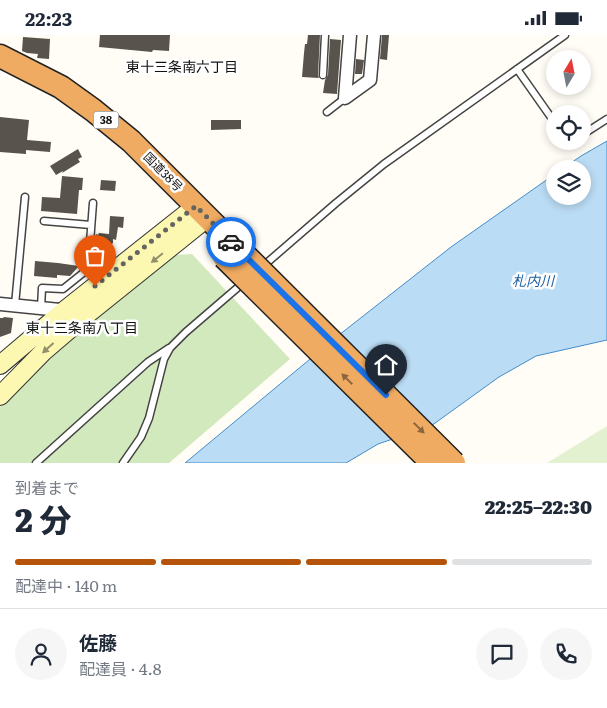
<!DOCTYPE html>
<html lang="ja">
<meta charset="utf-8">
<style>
:root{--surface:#fff;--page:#f6f6f7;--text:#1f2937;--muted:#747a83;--line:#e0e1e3;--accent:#b45309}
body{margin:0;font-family:Literata,"Noto Sans JP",serif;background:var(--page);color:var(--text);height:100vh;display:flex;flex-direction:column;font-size:19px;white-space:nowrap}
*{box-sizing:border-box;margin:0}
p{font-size:16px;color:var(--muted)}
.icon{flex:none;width:28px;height:28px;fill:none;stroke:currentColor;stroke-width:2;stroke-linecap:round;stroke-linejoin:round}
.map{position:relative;height:428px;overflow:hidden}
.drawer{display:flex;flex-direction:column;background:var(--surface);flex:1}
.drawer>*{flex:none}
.needle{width:32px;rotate:10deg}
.fabs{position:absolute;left:546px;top:15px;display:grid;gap:10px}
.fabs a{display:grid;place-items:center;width:45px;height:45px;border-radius:50%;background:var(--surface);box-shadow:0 2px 8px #0003;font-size:25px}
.pin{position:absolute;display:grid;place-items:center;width:42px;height:42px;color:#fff;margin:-51px -21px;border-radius:50% 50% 50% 0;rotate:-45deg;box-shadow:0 0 5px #0007}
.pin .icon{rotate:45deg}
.courier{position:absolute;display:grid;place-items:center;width:50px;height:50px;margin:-25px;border:4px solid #1a73e8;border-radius:50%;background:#fff;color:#222;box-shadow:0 1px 6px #0007}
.headline em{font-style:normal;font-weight:800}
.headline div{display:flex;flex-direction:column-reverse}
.headline{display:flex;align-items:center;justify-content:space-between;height:85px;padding:0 15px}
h1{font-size:32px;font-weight:800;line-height:38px}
.bar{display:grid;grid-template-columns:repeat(4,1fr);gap:8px 5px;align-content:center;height:60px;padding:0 15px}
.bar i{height:6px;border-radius:4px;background:var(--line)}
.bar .active{background:var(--accent)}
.bar p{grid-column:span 4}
.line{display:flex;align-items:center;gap:12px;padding:0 15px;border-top:1px solid var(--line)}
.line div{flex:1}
.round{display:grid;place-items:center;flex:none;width:52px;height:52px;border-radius:26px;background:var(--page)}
.status{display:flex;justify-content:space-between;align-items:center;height:35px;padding:0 25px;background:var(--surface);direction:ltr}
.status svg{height:14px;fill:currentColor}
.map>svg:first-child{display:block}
.green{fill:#d2e9be}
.pitch{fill:#e3f1d0}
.water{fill:#bbdcf5;stroke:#438dca}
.building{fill:#59534d}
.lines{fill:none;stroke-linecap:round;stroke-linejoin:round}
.lane-casing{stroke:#444;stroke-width:9}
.street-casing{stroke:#444;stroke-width:15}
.secondary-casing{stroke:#333;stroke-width:20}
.highway-casing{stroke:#222;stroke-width:25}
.lane{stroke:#fff;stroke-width:6}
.street{stroke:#fff;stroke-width:12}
.secondary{stroke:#fcf8b2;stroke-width:18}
.highway{stroke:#f0ab62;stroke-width:22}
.highway-bridge-casing{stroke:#222;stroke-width:25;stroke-linecap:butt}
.highway-bridge{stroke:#f0ab62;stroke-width:22}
.oneway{fill:#92906a}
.oneway2{fill:#8c663e}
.done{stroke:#646461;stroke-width:5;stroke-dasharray:0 9}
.route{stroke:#1a73e8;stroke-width:6}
.labels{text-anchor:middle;stroke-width:5;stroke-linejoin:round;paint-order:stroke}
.shield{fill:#fff;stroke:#585858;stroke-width:1}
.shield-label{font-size:11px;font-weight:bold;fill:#111}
.street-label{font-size:12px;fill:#111;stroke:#fff}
.neighbourhood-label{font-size:14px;fill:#111;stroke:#fff}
.water-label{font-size:14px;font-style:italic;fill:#1c5fa1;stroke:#fff}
</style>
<div class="status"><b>22:23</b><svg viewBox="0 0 49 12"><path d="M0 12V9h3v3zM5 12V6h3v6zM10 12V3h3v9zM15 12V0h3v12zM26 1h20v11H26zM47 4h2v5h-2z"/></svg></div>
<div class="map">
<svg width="607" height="428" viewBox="0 0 607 428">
<rect width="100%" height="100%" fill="#fffdf5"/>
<path class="green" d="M 192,219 L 290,324 L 169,428 L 0,428 L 0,372 L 70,305 L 173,220 Z"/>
<path class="pitch" d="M 607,391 L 607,428 L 547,428 Z"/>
<path class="water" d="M 607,106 L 607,305 L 536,321 L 499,342 L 431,391 L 378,409 L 346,428 L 185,428 L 339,300 L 451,212 L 555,139 L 555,161 L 582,161 L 582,134 L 562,134 L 581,121 Z"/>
<path class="building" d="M 100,0 L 170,0 L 169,16 L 153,15 L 152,17 L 99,12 Z
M 308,0 L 320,0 L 318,40 L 319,43 L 302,42 L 304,18 L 305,9 L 307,9 Z
M 382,0 L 389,0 L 387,25 L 380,24 Z
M 23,2 L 50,4 L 49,24 L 37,23 L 38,19 L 27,18 L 22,16 Z
M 330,4 L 341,5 L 337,59 L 323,58 L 325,45 L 328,40 Z
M 356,24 L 364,25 L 362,39 L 355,39 Z
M 0,82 L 29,85 L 27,105 L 51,107 L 50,117 L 26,115 L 26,119 L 0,117 Z
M 211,85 L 241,85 L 241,94 L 211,95 Z
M 78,114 L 82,122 L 78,124 L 80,127 L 62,138 L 63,136 L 56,140 L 50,131 Z
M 62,141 L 83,143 L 82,155 L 79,155 L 77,179 L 41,176 L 42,162 L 60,163 Z
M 101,145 L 116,146 L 115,156 L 100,155 Z
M 110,181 L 124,182 L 123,193 L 118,192 L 116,205 L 113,204 L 113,208 L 108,211 L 95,210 L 96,199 L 98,200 L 99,198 L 109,199 Z
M 35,226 L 58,228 L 79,231 L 70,241 L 57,240 L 57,243 L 34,241 Z
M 4,282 L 13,283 L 11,298 L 0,302 L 0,283 L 3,283 Z"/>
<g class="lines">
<g class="lane-casing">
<path id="lane" d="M 517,34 L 555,88
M 323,40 L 325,0
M 327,77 L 345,63
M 582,100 L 607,84
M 567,106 L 569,109 L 573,106
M 44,186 L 91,190
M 262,232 L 336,168 L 384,129 L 565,0
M 15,270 L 25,162
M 41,273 L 42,253 L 63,254 L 88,234 L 93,168
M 36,428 L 148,327 L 169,313
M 123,428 L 141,402 L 149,383 L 164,324 L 170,313 L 186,297 L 243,248"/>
</g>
<g class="street-casing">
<path id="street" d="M 350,0 L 345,63 L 370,45 L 374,0
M 0,269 L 70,276"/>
</g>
<g class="secondary-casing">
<path id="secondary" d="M 0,330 L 65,275 L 196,171
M 0,361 L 43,317 L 85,281 L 207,183"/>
</g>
<g class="highway-casing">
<path id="highway" d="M 0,21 L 61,52 L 93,75 L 131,106 L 236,211"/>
</g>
<use href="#lane" class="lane"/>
<use href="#street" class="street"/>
<use href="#secondary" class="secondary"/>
<use href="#highway" class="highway"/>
<g class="highway-bridge-casing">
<path id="highway-bridge" d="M 236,211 L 454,428
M 224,222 L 432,428"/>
</g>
<use href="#highway-bridge" class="highway-bridge"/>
</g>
<defs><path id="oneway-solid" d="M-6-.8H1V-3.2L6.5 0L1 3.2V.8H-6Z" transform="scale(1.25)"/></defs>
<g class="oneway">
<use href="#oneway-solid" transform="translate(157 223) rotate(141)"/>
<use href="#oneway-solid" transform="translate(48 313) rotate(138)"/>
</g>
<g class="oneway2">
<use href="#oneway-solid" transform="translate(347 344) rotate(-135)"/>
<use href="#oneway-solid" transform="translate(419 393) rotate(45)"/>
</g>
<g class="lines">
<path class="done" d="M 95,251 L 196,171 L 231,207"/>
<path class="route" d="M 231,207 L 386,360"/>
</g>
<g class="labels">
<rect class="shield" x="93.5" y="76.5" width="25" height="17" rx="4"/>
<g class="shield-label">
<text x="106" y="89">38</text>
</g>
<g class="street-label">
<text transform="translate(163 137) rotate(45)" y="4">国道38号</text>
</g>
<g class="neighbourhood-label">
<text x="182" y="37">東十三条南六丁目</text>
<text x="82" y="298">東十三条南八丁目</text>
</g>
<g class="water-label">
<text x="533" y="251">札内川</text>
</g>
</g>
</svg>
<div class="fabs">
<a><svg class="needle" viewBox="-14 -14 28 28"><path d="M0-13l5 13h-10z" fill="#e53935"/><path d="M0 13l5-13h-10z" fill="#747a83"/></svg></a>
<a><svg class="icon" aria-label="locate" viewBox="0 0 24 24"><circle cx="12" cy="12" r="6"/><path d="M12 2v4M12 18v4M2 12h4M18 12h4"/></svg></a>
<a><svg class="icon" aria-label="layers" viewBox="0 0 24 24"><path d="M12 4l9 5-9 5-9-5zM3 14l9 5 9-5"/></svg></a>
</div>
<div class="pin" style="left:95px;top:251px;background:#ea580c"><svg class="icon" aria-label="bag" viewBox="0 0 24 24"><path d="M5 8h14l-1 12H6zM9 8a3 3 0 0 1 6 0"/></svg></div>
<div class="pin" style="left:386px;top:360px;background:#1f2937"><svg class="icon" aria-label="home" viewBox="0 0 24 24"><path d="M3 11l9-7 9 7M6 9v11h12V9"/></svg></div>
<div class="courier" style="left:231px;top:207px"><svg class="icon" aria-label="car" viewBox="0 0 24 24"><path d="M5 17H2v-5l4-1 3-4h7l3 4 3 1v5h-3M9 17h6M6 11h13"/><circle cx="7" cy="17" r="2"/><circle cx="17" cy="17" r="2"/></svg></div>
</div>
<section class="drawer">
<div class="headline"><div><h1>2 分</h1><p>到着まで</p></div><em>22:25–22:30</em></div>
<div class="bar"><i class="active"></i><i class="active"></i><i class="active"></i><i></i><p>配達中 · 140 m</p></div>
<div class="line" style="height:90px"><a class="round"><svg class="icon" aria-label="person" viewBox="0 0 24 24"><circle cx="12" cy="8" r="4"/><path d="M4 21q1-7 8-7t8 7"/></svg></a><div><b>佐藤</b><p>配達員 · 4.8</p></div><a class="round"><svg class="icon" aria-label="chat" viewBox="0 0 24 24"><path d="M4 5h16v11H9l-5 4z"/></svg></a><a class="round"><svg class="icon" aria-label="phone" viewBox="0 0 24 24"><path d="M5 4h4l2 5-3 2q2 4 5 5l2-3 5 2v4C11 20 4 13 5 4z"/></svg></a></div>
</section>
